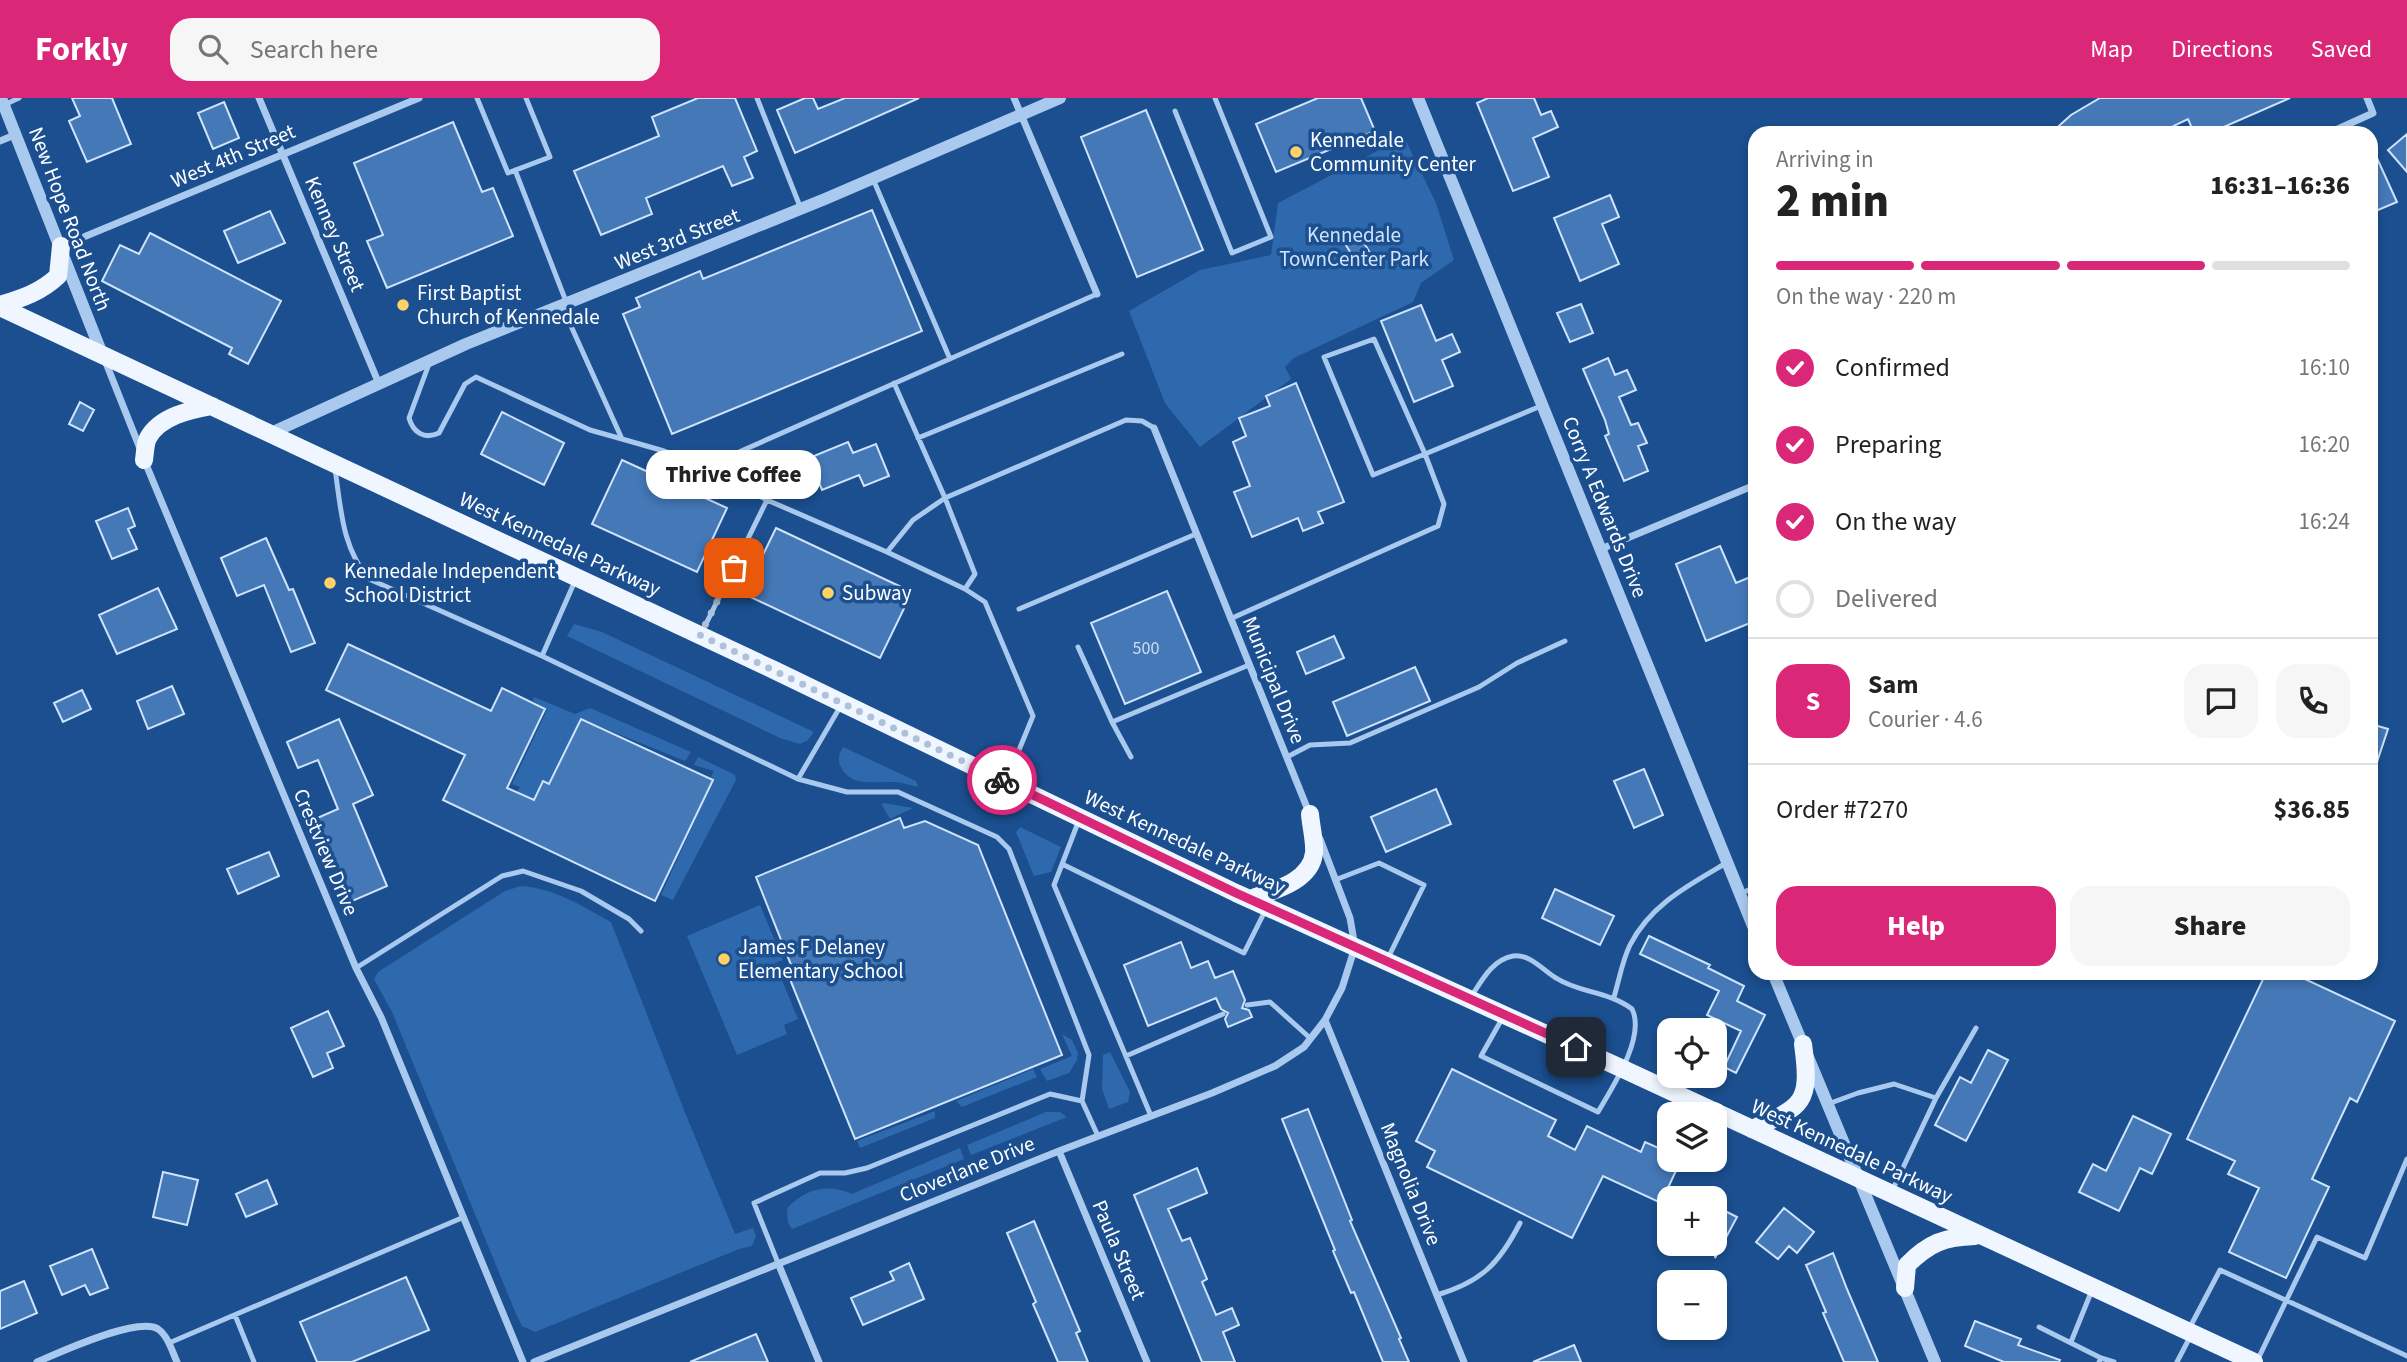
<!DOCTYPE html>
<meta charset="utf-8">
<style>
:root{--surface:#fff;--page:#f6f6f6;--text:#222;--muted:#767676;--line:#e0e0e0;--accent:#db2777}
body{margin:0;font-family:"Source Sans 3",sans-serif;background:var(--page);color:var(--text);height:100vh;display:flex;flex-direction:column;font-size:26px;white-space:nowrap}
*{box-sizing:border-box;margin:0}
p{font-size:23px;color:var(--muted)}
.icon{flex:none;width:38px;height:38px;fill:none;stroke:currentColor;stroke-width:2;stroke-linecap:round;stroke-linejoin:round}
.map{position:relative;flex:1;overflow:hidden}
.panel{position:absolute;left:1748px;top:28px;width:630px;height:854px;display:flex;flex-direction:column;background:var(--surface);border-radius:21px;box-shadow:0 4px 10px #0003}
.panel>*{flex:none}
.tools{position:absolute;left:1657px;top:920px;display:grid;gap:14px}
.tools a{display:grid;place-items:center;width:70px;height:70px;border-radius:14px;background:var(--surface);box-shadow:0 4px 10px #0003;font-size:35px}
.pin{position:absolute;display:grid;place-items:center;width:60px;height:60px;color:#fff;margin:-30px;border-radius:14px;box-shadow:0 4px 10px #0006}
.courier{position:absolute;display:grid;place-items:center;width:70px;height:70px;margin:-35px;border:5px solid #db2777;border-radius:50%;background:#fff;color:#222;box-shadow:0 2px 9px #0007}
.bubble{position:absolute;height:49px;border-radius:21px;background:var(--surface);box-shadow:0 4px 10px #0003;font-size:23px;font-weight:800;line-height:49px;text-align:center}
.overview em{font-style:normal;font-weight:800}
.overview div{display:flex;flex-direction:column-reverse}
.overview{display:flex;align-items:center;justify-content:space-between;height:119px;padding:0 28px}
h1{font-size:46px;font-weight:800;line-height:52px}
.bar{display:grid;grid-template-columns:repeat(4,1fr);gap:10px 7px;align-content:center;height:84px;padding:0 28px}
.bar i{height:9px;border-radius:5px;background:var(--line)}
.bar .selected{background:var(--accent)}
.bar p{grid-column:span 4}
.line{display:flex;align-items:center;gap:18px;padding:0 28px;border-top:2px solid var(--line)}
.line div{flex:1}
.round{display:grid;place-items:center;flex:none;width:74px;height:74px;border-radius:21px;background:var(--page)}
ol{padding:0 28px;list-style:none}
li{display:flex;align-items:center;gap:21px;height:77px}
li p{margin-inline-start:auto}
li .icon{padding:7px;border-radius:50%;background:var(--accent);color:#fff;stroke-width:4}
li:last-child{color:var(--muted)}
li i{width:38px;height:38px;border:4px solid var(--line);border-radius:50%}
.action{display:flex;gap:14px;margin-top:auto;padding:14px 28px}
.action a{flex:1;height:80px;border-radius:21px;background:var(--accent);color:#fff;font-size:28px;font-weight:800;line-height:80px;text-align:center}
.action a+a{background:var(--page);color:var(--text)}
header{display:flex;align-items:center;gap:42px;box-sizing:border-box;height:98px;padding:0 35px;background:var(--accent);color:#fff}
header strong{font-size:33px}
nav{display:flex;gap:38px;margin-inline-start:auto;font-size:24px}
.search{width:490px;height:63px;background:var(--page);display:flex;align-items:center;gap:18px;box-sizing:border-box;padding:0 24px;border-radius:21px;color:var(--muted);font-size:26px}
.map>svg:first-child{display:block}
.green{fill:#2e69ad}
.building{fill:#4478b7;stroke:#cfe3fa;stroke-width:2}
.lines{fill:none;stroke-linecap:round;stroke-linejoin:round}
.service{stroke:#a9c9ee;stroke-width:5}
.minor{stroke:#a9c9ee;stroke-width:7}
.tertiary{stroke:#a9c9ee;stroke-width:12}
.primary{stroke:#f0f6ff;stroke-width:18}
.done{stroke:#afc1d8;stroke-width:7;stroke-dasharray:0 12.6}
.route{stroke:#db2777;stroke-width:9}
.poi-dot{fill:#ffd166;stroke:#1b4f8f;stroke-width:2.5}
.labels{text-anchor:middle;stroke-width:7;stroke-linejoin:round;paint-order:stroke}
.number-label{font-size:18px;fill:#d0dded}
.poi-label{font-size:21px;fill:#fff;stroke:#1b4f8f;text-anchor:start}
.street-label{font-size:21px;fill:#fff;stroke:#1b4f8f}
.park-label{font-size:21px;fill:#cfe3fa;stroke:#1b4f8f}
</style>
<header>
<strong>Forkly</strong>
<div class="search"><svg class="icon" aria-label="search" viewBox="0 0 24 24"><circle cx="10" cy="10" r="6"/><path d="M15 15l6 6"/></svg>Search here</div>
<nav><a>Map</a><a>Directions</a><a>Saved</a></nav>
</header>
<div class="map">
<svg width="2407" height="1264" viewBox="0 0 2407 1264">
<rect width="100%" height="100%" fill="#1b4f8f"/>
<path class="green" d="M 1404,39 L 1436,105 L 1454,162 L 1421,185 L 1413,204 L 1294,260 L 1285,269 L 1291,281 L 1200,349 L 1165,305 L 1129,213 L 1200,172 L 1271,157 L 1278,105 Z
M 574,526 L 602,534 L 814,634 L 808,642 L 800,646 L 780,640 L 567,538 Z
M 534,599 L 575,616 L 590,610 L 691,654 L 685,663 L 581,621 L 549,686 L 534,702 L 517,694 L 520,689 L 512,686 L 547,612 L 533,603 Z
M 843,649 L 916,683 L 918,689 C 911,687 903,685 896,684 C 877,683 851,690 841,669 C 837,661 839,656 843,649 Z
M 698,659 L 735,677 L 736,682 L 673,802 L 661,797 L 713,683 L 710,681 L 714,673 L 694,667 Z
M 884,705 L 913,710 L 890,721 L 882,707 Z
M 1020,729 L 1061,749 L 1051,774 L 1034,778 L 1016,734 Z
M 521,788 C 554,790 582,808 611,824 L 686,1017 L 735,1136 L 753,1130 L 756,1138 L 752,1148 L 739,1151 L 535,1234 L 522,1228 L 516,1216 L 392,914 L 374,881 L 378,874 L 505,793 Z
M 760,807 L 783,862 L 775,865 L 798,921 L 784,927 L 787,936 L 737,957 L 687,838 Z
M 1062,936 L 1072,942 L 1078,955 L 1077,962 L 1069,975 L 1047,983 L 1040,971 L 1072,958 Z
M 1110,954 L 1130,994 L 1128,1004 L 1109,1011 L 1102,991 L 1103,957 Z
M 1033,971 L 1037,979 L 962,1009 L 956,1003 Z
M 935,1013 L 935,1020 L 860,1050 L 857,1043 Z
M 1046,1014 L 1060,1014 L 1067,1019 L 971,1057 L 967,1047 Z
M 960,1050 L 964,1061 L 792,1131 L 788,1125 L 787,1110 C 806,1091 827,1085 852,1096 Z"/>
<path class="building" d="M 72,0 L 112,0 L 131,46 L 87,64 L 69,23 L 80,18 Z
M 698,0 L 735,0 L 757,53 L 744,59 L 753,80 L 732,88 L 723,68 L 646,100 L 652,116 L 601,137 L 574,73 L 659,38 L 652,19 Z
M 805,0 L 813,0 L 818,11 L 845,0 L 919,0 L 795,55 L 777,12 Z
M 1318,0 L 1361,0 L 1375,33 L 1276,74 L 1256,26 Z
M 1488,0 L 1534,0 L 1541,17 L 1551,13 L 1558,29 L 1533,40 L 1549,79 L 1513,93 L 1477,5 Z
M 2100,0 L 2290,0 L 2210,35 L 2194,35 L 2188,21 L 2159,35 L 2051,35 L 2071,17 Z
M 224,4 L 239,40 L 213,51 L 198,15 Z
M 1146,12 L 1203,152 L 1137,179 L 1081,39 Z
M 453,24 L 482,94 L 493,90 L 513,138 L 387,190 L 367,143 L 383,137 L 354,65 Z
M 2407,36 L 2407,74 L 2388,52 Z
M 2371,47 L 2397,104 L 2371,115 Z
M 1610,97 L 1619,119 L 1602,126 L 1619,166 L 1580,183 L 1554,120 Z
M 872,112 L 922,233 L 672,336 L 623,216 L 640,209 L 636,200 L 700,173 L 703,181 Z
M 270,113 L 285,145 L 238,165 L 224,133 Z
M 1357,133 L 1373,160 L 1359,168 L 1342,141 Z
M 150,135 L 281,203 L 248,266 L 229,256 L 232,250 L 102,183 L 120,147 L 139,156 Z
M 1581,206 L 1593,235 L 1570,244 L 1557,215 Z
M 1421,207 L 1436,243 L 1452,236 L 1460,254 L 1442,262 L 1453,288 L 1414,304 L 1381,223 Z
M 1608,260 L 1615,277 L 1627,272 L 1636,292 L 1619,299 L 1631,327 L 1638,325 L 1647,345 L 1638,348 L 1648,373 L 1624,383 L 1605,338 L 1609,336 L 1605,322 L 1583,271 Z
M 1296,285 L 1344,404 L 1318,414 L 1323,425 L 1303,433 L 1298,420 L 1252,439 L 1234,394 L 1250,388 L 1233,344 L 1246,338 L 1239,320 L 1270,308 L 1266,298 Z
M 80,304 L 94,312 L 83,333 L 69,326 Z
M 502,314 L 564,345 L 544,387 L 481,356 Z
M 848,344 L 853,355 L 876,346 L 889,378 L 864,388 L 859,377 L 822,392 L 809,360 Z
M 622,362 L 727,410 L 697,474 L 592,426 Z
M 128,410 L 135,428 L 128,431 L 137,451 L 112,461 L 96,423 Z
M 776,430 L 912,494 L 880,560 L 744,496 Z
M 266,440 L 289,492 L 293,491 L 315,545 L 291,554 L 264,487 L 237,498 L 221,460 Z
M 1720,448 L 1736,485 L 1755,477 L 1755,523 L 1706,543 L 1676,466 Z
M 158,490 L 177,531 L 117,556 L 99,517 Z
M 1167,493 L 1201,574 L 1125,606 L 1091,525 Z
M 1334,538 L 1344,560 L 1306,576 L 1297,554 Z
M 348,546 L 491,613 L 502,590 L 545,611 L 507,690 L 534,702 L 543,683 L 549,686 L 581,621 L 713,682 L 655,803 L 443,702 L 465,657 L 326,592 Z
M 1415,569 L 1430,603 L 1347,638 L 1333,604 Z
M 172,588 L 184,616 L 148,631 L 137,603 Z
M 82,592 L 91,611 L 63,624 L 54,605 Z
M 339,621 L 373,697 L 353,706 L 387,788 L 350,804 L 315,721 L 338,711 L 318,662 L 298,670 L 287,644 Z
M 2371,626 L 2388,631 L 2374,673 L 2371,672 Z
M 1644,671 L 1663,717 L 1634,730 L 1614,683 Z
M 1436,691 L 1451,726 L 1386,754 L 1371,719 Z
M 900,720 L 904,730 L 925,723 L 978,747 L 1062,957 L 855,1041 L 785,869 L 791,867 L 756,779 Z
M 269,754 L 279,778 L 238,796 L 227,771 Z
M 1555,791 L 1614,818 L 1600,847 L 1542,820 Z
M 1649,838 L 1710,867 L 1708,870 L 1744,888 L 1737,903 L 1765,917 L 1736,975 L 1724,969 L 1741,933 L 1707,917 L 1719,893 L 1640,856 Z
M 1181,844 L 1191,870 L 1208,863 L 1215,880 L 1233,873 L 1245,902 L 1242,910 L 1249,912 L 1252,919 L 1228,929 L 1225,921 L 1228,915 L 1221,911 L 1216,900 L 1148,928 L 1124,867 Z
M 2266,875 L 2292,875 L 2395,923 L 2357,1004 L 2350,1000 L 2312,1081 L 2329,1089 L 2286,1180 L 2229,1154 L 2259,1090 L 2228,1076 L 2235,1063 L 2187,1041 Z
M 328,913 L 344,948 L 327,955 L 333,970 L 313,979 L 291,930 Z
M 1988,952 L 2008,962 L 1966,1043 L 1935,1027 L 1960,979 L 1971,985 Z
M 1452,971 L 1556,1022 L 1548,1038 L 1575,1052 L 1587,1028 L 1641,1054 L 1645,1044 L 1670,1055 L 1670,1062 L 1681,1062 L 1661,1105 L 1603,1078 L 1572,1140 L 1427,1069 L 1435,1053 L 1416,1043 Z
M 1308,1011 L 1352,1122 L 1350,1123 L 1401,1240 L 1399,1241 L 1409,1264 L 1383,1264 L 1354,1194 L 1351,1195 L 1333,1153 L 1335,1152 L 1282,1021 Z
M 2133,1018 L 2171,1036 L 2152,1076 L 2140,1070 L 2119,1113 L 2079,1094 L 2093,1066 L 2106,1073 Z
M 1197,1070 L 1207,1095 L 1168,1111 L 1182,1143 L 1190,1140 L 1207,1181 L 1202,1184 L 1216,1217 L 1232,1210 L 1239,1227 L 1223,1234 L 1235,1264 L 1202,1264 L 1134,1097 Z
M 163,1074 L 198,1082 L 187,1127 L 153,1119 Z
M 267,1082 L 277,1106 L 246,1119 L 236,1096 Z
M 1715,1108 L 1737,1119 L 1715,1160 Z
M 1784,1110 L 1814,1134 L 1797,1155 L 1789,1148 L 1778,1161 L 1756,1144 Z
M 1034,1123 L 1080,1233 L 1076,1235 L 1088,1264 L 1058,1264 L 1033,1206 L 1036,1204 L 1007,1135 Z
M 92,1151 L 108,1190 L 90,1197 L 85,1187 L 62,1197 L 50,1168 Z
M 1833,1155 L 1847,1191 L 1878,1264 L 1844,1264 L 1823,1215 L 1826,1214 L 1806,1167 Z
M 909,1165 L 924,1201 L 863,1227 L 851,1200 L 894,1182 L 890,1174 Z
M 406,1179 L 429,1232 L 352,1264 L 317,1264 L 300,1224 Z
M 24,1183 L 37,1215 L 0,1231 L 0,1193 Z
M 1975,1223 L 2021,1241 L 2018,1247 L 2060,1262 L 2059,1264 L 2004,1264 L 1965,1248 Z
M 756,1236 L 768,1264 L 690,1264 Z
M 1574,1247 L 1581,1264 L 1533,1264 Z"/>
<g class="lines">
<path class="service" d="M 477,0 L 508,75 L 550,59 L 526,0
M 757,0 L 801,111
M 4,7 L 19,0
M 1175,13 L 1232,155 L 1271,139 L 1215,0
M 515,72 L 567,206
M 873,81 L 950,261
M 562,208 L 622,341 L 664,353 L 705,369
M 1374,241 L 1425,356 L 1373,377 L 1324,259 Z
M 429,266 L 409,320 C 413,334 424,342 439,335 L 465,286 L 476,279 L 590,332 L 622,341
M 894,285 L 945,400 L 1126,322 L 1142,323 L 1154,330
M 918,340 L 1122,256
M 335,371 C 341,411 342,450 369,481 L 542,558 L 575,483
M 767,402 L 705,369 L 1097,196
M 887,454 L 913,422 L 945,400 L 975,476 L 965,491 L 985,504 L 1033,618 L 1007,681
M 1019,511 L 1196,436
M 1230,521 L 1438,428 L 1444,406 L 1425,356 L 1541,308
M 702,534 L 767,402 L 887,454 L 965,491
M 1078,549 L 1112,624
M 542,558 L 798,681 L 840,609
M 1131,659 L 1112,624 L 1249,567
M 1287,659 L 1310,647 L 1350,645 L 1479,589 L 1517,565 L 1565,543
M 798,681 L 847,694 L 898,694 L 997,739 L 1009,751 L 1089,957 L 1082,1003 L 1098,1038
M 1079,722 L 1054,787 L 1151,1018
M 1062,766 L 1244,855 L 1266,811
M 1335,782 L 1379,765 L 1424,787 L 1388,860
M 1740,796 L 1755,789
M 356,870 L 502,778 L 523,773 L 581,793 L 629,821 L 641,833
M 1471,899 C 1482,882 1492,862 1513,858 C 1529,855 1544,873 1556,880 C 1579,895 1608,893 1632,911 C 1646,939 1612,990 1598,1014 L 1481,958 L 1503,919
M 1614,899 C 1619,883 1622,863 1630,847 C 1651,806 1689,787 1728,764
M 1247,907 L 1270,904 L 1310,940
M 1126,958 L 1223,916
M 1828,1006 L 1858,995 L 1894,986 L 1936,1000 L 1976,930
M 1892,1093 L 1936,1000
M 778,1165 L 754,1105 L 820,1075 L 845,1075 L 867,1070 L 1050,996 L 1082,1003
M 1437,1197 C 1481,1184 1499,1166 1520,1125
M 235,1217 L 254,1264
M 2039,1229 L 2101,1260 L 2099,1264
M 2189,1231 L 2220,1172 L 2407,1258
M 2071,1244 L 2092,1192
M 169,1245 L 464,1119
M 2101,1260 L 2114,1264
M 2258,1261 L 2317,1139 L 2365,1160 L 2407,1061
M 2177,1264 L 2190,1239"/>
<path class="minor" d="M 259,0 L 379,286
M 1014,0 L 1097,196
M 2329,35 L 2373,15 L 2367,0
M 0,43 L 17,36
M 62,148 L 419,0
M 104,260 L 141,353
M 1154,330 L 1310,717
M 145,364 L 356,870 L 381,919 L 523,1264
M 1601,451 L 1755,387
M 1325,922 L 1464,1264
M 1059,1053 L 1147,1264
M 778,1165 L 819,1264
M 37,1264 C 58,1255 138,1218 158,1231 C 168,1238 172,1253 177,1264
M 534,1264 L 1059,1053 L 1212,995 L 1275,968 L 1304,949 L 1325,922 L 1342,890 L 1355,849 L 1350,820 L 1320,741"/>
<path class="tertiary" d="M 1,0 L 102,256
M 1418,0 L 1755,833
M 271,335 L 466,246 L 825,101 L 1060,0
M 1773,875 L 1935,1264"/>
<path class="primary" d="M 0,207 C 23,200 41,194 58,178 L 61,148
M 0,209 L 774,572 L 1236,795 L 1623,971 L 2254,1264
M 144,362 C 145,356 145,346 148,340 C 160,318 190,312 212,308
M 1250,801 C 1272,793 1311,784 1314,755 C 1315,743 1311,729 1310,716
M 1752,1031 C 1804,1008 1811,1005 1803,946
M 1905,1190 L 1907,1167 C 1929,1145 1944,1139 1975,1138"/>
</g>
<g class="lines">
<path class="done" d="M 734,470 L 700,537 L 1002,682"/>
<path class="route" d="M 1002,682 L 1236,795 L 1576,949"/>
</g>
<g class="poi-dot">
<circle cx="1296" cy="54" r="7"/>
<circle cx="403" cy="207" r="7"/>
<circle cx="330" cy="485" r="7"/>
<circle cx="828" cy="495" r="7"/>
<circle cx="724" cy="861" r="7"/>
</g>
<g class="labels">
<g class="number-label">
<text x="1146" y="556">500</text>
</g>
<g class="poi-label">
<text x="1310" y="49">Kennedale<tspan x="1310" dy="24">Community Center</tspan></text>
<text x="417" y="202">First Baptist<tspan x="417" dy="24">Church of Kennedale</tspan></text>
<text x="344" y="480">Kennedale Independent<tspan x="344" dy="24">School District</tspan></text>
<text x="842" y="502">Subway</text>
<text x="738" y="856">James F Delaney<tspan x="738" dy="24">Elementary School</tspan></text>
</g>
<g class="street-label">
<text transform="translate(233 58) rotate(-23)" y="7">West 4th Street</text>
<text transform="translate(70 121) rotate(69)" y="7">New Hope Road North</text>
<text transform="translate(335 136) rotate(67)" y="7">Kenney Street</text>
<text transform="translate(677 141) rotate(-22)" y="7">West 3rd Street</text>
<text transform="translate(1605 409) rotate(68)" y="7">Corry A Edwards Drive</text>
<text transform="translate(560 446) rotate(25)" y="7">West Kennedale Parkway</text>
<text transform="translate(1274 582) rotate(68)" y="7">Municipal Drive</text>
<text transform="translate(1185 744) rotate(25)" y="7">West Kennedale Parkway</text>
<text transform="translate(326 754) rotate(67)" y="7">Crestview Drive</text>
<text transform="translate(1852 1053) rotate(25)" y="7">West Kennedale Parkway</text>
<text transform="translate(967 1071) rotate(-22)" y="7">Cloverlane Drive</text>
<text transform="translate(1411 1086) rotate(68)" y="7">Magnolia Drive</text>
<text transform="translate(1119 1152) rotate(67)" y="7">Paula Street</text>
</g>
<g class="park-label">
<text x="1354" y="144">Kennedale<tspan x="1354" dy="24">TownCenter Park</tspan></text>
</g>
</g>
</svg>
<div class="tools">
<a><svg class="icon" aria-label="locate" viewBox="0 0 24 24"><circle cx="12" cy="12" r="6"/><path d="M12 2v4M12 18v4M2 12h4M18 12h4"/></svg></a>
<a><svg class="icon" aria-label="layers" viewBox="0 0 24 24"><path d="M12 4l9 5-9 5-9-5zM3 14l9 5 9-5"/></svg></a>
<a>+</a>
<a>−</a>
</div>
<div class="pin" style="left:734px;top:470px;background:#ea580c"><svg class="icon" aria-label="bag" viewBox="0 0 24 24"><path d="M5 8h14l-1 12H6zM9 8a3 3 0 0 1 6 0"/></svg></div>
<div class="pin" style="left:1576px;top:949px;background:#1f2937"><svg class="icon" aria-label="home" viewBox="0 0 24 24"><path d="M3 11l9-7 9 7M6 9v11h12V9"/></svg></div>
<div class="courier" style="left:1002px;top:682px"><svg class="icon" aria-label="bike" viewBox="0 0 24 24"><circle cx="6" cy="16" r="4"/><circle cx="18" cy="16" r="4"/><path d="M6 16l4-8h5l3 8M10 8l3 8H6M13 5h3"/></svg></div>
<div class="bubble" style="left:646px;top:352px;width:175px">Thrive Coffee</div>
<section class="panel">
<div class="overview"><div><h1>2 min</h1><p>Arriving in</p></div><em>16:31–16:36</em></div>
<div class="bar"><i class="selected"></i><i class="selected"></i><i class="selected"></i><i></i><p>On the way · 220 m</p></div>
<ol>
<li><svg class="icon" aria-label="check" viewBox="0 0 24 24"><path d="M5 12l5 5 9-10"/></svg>Confirmed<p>16:10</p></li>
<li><svg class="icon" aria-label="check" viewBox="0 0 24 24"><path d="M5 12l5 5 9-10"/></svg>Preparing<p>16:20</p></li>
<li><svg class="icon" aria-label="check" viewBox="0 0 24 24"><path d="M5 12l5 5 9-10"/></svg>On the way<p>16:24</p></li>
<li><i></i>Delivered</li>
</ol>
<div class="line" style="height:126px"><b class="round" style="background:var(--accent);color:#fff">S</b><div><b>Sam</b><p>Courier · 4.6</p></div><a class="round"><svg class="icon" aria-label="chat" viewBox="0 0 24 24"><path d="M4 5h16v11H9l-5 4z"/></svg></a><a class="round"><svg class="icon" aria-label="phone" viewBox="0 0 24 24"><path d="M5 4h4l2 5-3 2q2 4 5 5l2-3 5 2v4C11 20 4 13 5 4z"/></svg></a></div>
<div class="line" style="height:91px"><div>Order #7270</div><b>$36.85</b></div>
<div class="action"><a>Help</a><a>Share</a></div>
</section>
</div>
